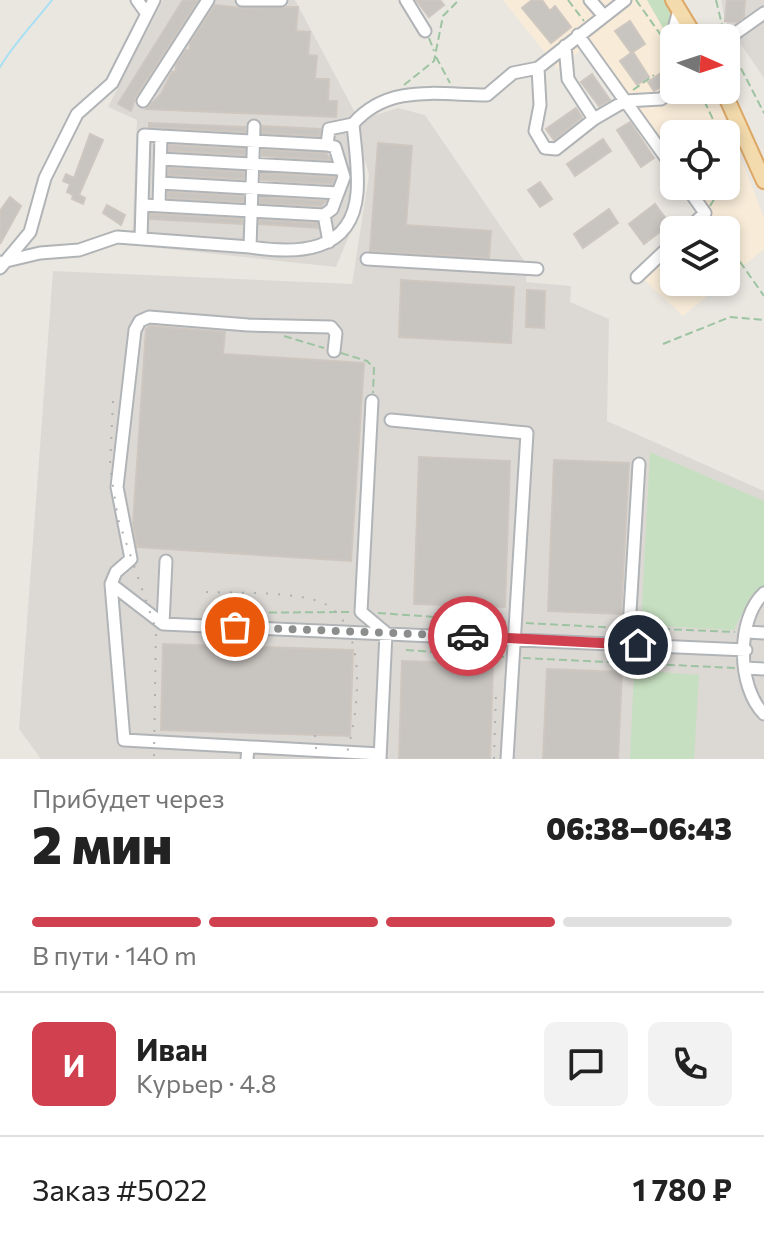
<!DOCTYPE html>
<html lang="ru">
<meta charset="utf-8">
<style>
:root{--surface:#fff;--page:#f2f2f2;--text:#222;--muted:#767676;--line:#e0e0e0;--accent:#d1404f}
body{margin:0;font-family:Commissioner,sans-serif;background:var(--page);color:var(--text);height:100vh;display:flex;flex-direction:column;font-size:30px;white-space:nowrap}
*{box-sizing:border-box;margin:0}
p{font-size:26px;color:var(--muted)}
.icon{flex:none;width:44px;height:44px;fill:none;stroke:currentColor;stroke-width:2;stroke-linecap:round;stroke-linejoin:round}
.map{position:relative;height:759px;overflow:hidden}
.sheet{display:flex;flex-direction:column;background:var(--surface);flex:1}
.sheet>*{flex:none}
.needle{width:52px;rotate:93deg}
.buttons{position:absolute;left:660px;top:24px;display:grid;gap:16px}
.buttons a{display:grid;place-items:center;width:80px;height:80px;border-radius:12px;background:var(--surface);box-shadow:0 4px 12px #0003;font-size:40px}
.pin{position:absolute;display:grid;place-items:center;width:68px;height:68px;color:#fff;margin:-34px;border:4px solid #fff;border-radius:50%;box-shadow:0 2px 8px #0007}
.courier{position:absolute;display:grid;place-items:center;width:80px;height:80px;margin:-40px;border:6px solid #d1404f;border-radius:50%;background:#fff;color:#222;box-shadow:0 2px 10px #0007}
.overview em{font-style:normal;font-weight:800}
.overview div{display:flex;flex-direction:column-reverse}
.overview{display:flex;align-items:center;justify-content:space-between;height:136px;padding:0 32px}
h1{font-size:52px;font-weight:800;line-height:60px}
.bar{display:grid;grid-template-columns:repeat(4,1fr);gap:12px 8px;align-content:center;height:96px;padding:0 32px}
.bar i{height:10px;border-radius:6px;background:var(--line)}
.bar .on{background:var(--accent)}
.bar p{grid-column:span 4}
.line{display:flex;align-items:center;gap:20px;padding:0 32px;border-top:2px solid var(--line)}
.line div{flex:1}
.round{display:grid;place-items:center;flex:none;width:84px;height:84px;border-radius:12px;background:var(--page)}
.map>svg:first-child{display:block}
.commercial{fill:#f8ebd8}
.industrial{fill:#dcd9d5}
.green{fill:#c6dfc0}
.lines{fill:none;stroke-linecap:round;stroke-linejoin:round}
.stream{stroke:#a8e0f3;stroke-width:2}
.building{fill:#c8c4c0;stroke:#cec7c0;stroke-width:2}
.minor-casing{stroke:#b1b4b7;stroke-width:15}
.major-casing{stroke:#dda767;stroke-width:18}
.path{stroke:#9dc4a2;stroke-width:2;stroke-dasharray:8 4;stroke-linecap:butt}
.minor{stroke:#fff;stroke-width:11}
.major{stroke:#f3dbad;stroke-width:14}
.rail{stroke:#afb0b0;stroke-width:2;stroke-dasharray:2 10;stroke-linecap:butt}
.done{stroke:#8c8d8d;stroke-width:8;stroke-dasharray:0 14.4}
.route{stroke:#d1404f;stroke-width:10}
</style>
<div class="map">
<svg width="764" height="759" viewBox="0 0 764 759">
<rect width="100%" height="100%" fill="#eae7e1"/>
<path class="commercial" d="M 503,0 L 666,0 L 690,38 L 674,38 L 674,90 L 715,90 L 764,218 L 764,249 L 726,280 L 726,230 L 684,230 L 703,213 L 684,186 L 726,186 L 726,134 L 674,134 L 674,172 L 583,48 L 558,69 Z
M 674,238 L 674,282 L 724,282 L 683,316 L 638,274 Z"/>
<path class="industrial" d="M 163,0 L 295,0 L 359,120 L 398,108 L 425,115 L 527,265 L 526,282 L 571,286 L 570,302 L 609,319 L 607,421 L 764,491 L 764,759 L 41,759 L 19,729 L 53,271 L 352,284 L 369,175 L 365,160 L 358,214 L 336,267 L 132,245 L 137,120 L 108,107 Z
M 721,0 L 764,0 L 764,78 L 725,21 Z"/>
<path class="green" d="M 647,0 L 665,0 L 675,15 L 667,35 Z
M 650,452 L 764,501 L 764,588 L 750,597 L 734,630 L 641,625 Z
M 634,670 L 699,675 L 694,759 L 630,759 Z"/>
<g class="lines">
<path class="stream" d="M 0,67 C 14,43 35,22 52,0"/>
</g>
<path class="building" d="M 183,0 L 198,0 L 136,96 L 131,111 L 118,104 Z
M 416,0 L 440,0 L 444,5 L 429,17 Z
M 532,0 L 542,0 L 550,11 L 555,6 L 571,27 L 551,43 L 522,8 Z
M 727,0 L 745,0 L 744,17 L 737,22 L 725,21 Z
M 215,5 L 242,8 L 298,7 L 296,31 L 310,32 L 308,55 L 317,56 L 315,79 L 329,79 L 328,101 L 337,101 L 336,117 L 146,109 L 161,94 L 172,72 L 176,72 L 176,65 L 186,50 L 190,50 L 190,43 Z
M 630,21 L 645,44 L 633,52 L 649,77 L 637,85 L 620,61 L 631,53 L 615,31 Z
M 671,66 L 674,80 L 654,91 L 648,82 Z
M 592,74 L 610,100 L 599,106 L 581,82 Z
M 576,108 L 582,117 L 554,140 L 546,129 Z
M 630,122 L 654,158 L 641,167 L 617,130 Z
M 149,123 L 245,127 L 245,132 L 149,127 Z
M 262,126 L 320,129 L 320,136 L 262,133 Z
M 90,134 L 103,140 L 79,195 L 85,198 L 83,204 L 72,199 L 73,195 L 67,192 L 70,184 L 63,181 L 66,174 L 74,178 Z
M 603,139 L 611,151 L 575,176 L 567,164 Z
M 378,143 L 412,146 L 406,225 L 491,231 L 489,258 L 370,251 Z
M 169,145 L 245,149 L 245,155 L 169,151 Z
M 262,150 L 326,153 L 330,160 L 262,156 Z
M 169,168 L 244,172 L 244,179 L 168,175 Z
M 261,173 L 335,177 L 332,184 L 261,180 Z
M 540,182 L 552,199 L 540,207 L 528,190 Z
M 168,192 L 243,196 L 243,202 L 168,198 Z
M 10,197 L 21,206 L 0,244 L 0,211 Z
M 260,197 L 326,201 L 321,206 L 260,203 Z
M 655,204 L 670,224 L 644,244 L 629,224 Z
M 107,205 L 125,215 L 121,225 L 103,213 Z
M 609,209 L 618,223 L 583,248 L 574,234 Z
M 150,214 L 242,219 L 242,224 L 150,219 Z
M 259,220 L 317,223 L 318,228 L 259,224 Z
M 401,280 L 514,287 L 511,343 L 399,337 Z
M 527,290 L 545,291 L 544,328 L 526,327 Z
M 150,326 L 225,332 L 223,354 L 364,363 L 351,561 L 137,547 L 133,524 L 146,329 Z
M 419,457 L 510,461 L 505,607 L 414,604 Z
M 554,460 L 629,463 L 621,614 L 548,611 Z
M 163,644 L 353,650 L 350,736 L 161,730 Z
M 402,661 L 493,664 L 490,759 L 399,759 Z
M 547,669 L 622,672 L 618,759 L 543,759 Z"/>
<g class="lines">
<g class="minor-casing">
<path id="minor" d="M 137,0 L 147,14
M 242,0 L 281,0
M 406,0 L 425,31
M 590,0 L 603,15
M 578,35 L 674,169
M 671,40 L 679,10
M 726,40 L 764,13
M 538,68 L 540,105 L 535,131 L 545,148 L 556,149 L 594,119 L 568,79 L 565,46
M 143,101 L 208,0
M 594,119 L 625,101 L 661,99 L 674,88
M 254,126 L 250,247 C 296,254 352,254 357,193 C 359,171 355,146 353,124 C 388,83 439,95 487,95 L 513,73 L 538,68 L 625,0
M 327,145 L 329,129 L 353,124
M 161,159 L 341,169
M 686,186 L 705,213 L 687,230
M 143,205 L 324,215 L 332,209 L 339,190
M 159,205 L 161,136 L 327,145 L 335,147 L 344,177 L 338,193 L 160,183
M 324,215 L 329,242
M 141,239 L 144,135 L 161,136
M 367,259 L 537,269
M 2,262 L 40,253 L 79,250 L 117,237 L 250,247
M 0,268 L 30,232 L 45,178 L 77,114 L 112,83 L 154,0
M 637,277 L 674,242
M 334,351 L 336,333 L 331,327 L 248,325 L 149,317 L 140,321 L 135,330 L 117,487 L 131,559 L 116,572 L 111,584 L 124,740 L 380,754
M 372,401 L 361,612 L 386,633 L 380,759
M 391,420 L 527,433 L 507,759
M 111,584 L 163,624 L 746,650
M 764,593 C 736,619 737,687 764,714
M 163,624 L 166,561
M 629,628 L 639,464
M 747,632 L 764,633
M 745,668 L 764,669
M 247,759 L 248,747"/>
</g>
<g class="major-casing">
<path id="major" d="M 673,0 L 696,38
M 723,90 L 764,181"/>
</g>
<path class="path" d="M 568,0 L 584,21
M 636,0 L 663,38
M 716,0 L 723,29
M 429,38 L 434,51
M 730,47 L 764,113
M 436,57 L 450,83
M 404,85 L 434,61 L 443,16 L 459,0
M 633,90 L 654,75
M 699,90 L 720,134
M 710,206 L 722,186
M 711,221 L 717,230
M 726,242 L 764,296
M 284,336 L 324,348
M 663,344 L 730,317 L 764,320
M 341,353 L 367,361 L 374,368 L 373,393
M 209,613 L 352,612
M 378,613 L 507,622
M 526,623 L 619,628
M 638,628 L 735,632
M 406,650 L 504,657
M 523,658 L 736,668"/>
<use href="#minor" class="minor"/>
<use href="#major" class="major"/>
<path class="rail" d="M 113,401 L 110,467 L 118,519 L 156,630 L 154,759
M 206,592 C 234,593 304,591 327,605 C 370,631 358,719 345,759
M 315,735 L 317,759
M 494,759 L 496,691"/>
</g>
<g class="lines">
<path class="done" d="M 235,627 L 468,636"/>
<path class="route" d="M 468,636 L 638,645"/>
</g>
</svg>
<div class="buttons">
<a><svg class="needle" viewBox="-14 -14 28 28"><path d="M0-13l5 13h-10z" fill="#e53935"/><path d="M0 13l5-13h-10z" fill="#767676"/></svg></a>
<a><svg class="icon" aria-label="locate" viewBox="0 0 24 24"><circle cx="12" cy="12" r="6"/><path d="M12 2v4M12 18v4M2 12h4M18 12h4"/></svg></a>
<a><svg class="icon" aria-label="layers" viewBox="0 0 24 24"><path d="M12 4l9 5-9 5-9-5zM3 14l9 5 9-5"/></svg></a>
</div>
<div class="pin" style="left:235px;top:627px;background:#ea580c"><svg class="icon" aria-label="bag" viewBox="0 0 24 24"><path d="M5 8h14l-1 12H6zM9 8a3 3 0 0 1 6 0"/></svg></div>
<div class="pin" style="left:638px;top:645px;background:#1f2937"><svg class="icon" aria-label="home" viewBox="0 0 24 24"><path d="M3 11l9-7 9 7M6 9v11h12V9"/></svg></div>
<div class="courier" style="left:468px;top:636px"><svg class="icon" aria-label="car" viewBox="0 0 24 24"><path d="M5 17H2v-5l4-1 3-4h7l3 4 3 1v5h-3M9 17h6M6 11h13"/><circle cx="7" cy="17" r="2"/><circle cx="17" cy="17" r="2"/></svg></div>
</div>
<section class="sheet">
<div class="overview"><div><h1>2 мин</h1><p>Прибудет через</p></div><em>06:38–06:43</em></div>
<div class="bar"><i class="on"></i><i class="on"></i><i class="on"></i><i></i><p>В пути · 140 m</p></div>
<div class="line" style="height:144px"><b class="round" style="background:var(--accent);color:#fff">И</b><div><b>Иван</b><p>Курьер · 4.8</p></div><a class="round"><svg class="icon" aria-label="chat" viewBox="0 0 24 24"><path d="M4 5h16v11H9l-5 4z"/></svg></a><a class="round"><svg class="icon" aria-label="phone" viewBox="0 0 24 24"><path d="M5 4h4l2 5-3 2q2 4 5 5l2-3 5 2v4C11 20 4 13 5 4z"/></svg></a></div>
<div class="line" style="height:104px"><div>Заказ #5022</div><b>1 780 ₽</b></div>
</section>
